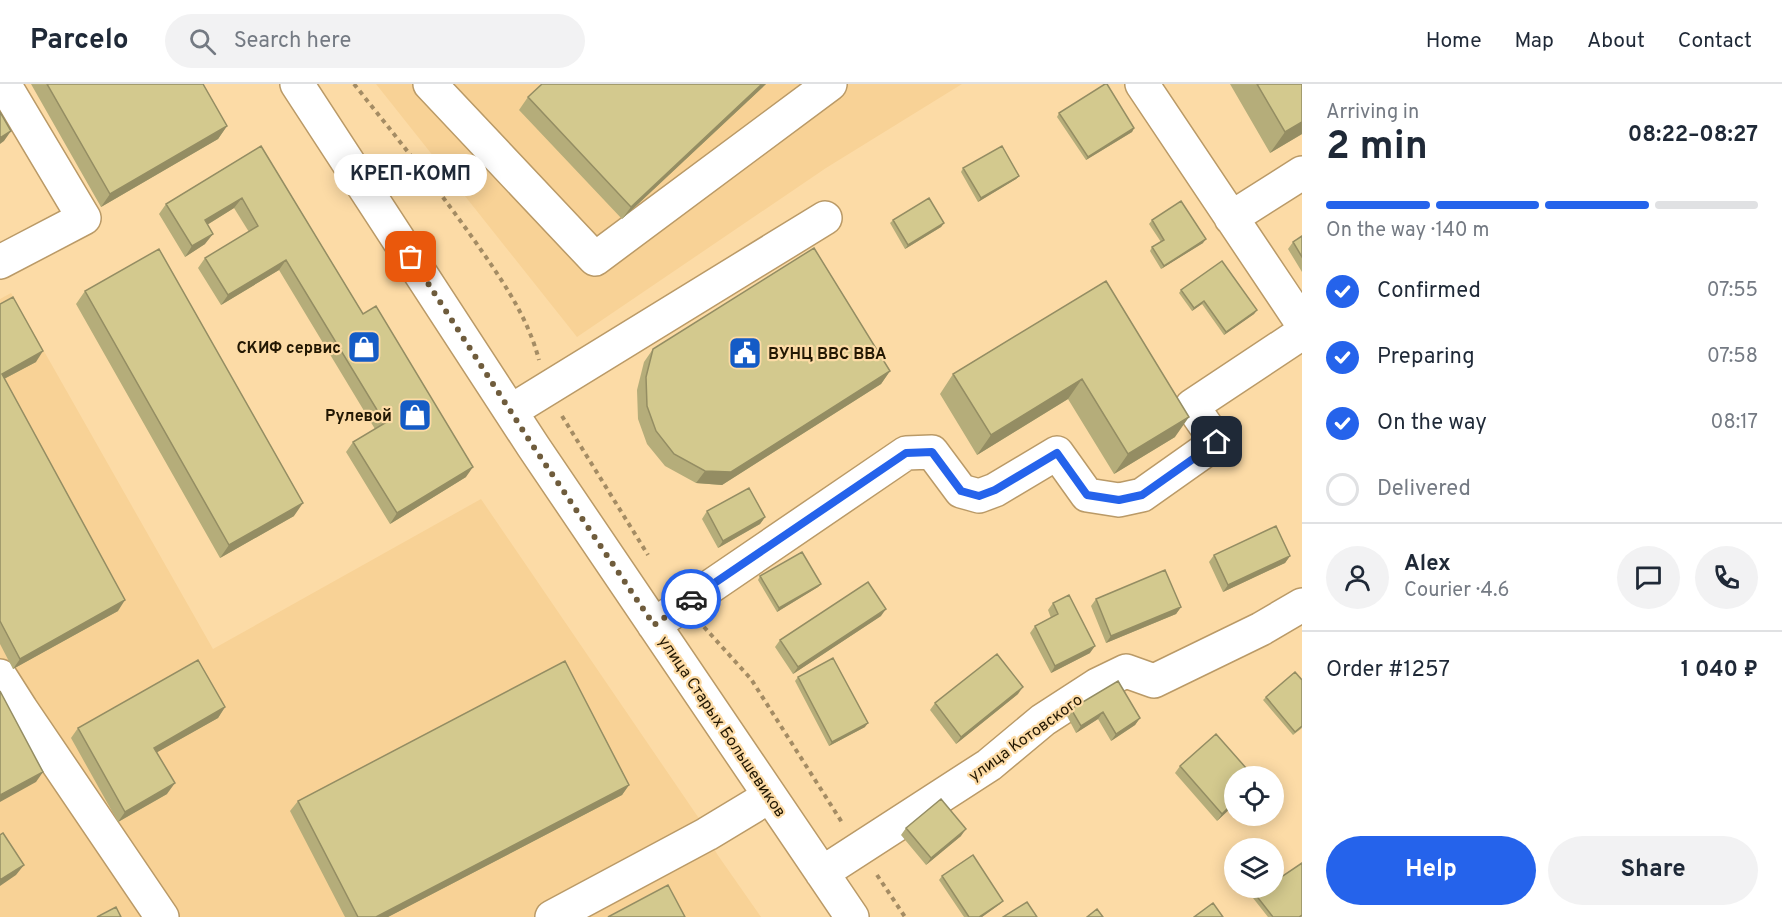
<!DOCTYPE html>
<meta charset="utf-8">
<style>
:root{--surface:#fff;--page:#f2f2f3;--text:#1f2937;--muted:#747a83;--line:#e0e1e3;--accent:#2563eb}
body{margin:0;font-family:Overpass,sans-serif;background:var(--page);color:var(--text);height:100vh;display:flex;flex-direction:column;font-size:22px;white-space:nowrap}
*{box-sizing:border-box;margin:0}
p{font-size:20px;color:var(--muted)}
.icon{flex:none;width:33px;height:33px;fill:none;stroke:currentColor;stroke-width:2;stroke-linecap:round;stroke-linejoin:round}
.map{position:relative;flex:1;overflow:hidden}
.panel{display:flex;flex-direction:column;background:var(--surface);width:480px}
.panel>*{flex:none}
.tools{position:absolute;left:1224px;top:682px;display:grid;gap:12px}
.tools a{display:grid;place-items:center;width:60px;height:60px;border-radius:50%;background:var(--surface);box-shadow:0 3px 15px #0003;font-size:30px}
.pin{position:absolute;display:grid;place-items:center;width:51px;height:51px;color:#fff;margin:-26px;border-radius:12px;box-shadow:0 3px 9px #0006}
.courier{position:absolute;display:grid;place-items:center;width:60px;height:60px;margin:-30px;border:4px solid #2563eb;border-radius:50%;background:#fff;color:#222;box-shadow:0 2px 8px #0007}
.bubble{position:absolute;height:42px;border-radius:21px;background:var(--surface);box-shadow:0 3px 15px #0003;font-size:20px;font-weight:700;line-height:42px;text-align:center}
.head em{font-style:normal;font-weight:700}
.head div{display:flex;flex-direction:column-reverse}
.head{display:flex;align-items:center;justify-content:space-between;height:102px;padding:0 24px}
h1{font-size:39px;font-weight:700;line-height:45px}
.bar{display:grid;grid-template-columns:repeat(4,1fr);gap:9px 6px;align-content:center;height:72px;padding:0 24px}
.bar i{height:8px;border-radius:4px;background:var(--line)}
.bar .selected{background:var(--accent)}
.bar p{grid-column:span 4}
.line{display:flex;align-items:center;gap:15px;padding:0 24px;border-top:2px solid var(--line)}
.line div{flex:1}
.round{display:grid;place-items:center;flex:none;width:63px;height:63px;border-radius:32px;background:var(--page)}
ol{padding:0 24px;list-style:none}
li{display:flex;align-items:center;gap:18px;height:66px}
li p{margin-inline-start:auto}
li .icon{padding:6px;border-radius:50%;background:var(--accent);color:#fff;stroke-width:4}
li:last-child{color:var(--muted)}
li i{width:33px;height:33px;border:3px solid var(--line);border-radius:50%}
.cta{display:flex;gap:12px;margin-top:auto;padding:12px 24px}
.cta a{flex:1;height:69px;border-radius:36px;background:var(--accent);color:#fff;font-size:24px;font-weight:700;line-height:69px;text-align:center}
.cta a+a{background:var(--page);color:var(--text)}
header{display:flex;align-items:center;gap:36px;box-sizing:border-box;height:84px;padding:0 30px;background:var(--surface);border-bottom:2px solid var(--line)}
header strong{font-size:28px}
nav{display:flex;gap:33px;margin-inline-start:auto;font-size:21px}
.search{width:420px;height:54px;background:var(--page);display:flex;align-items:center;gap:15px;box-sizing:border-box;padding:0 21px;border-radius:33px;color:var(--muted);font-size:22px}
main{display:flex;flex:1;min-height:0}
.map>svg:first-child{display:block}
.built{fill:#f8d296}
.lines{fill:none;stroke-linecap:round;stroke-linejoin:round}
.minor-casing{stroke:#ba9a67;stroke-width:36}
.path{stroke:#a48c64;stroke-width:4;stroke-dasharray:4.5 4.5;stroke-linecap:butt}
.minor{stroke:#fff;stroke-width:33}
.wall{fill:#b5ad7a}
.shaded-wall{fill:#948d63}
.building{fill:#d3c98e;stroke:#948d63;stroke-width:1.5}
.done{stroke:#6f5c3c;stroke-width:6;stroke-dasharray:0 10.8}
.route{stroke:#2563eb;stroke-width:8}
.labels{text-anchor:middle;stroke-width:4.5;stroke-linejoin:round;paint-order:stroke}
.poi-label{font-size:16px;font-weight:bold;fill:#231803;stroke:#fcdba6;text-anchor:end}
.street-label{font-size:16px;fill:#231803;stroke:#fcdba6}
</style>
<header>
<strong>Parcelo</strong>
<div class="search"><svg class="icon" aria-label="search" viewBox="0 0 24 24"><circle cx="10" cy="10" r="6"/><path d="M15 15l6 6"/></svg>Search here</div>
<nav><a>Home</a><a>Map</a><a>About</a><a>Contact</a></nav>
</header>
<main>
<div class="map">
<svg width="1302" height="833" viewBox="0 0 1302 833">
<rect width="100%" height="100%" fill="#fcdba6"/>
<path class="built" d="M 376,0 L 962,0 L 826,84 L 577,253 Z
M 11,209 L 213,565 L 481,415 L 698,733 L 717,770 L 761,833 L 0,833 L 0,215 Z"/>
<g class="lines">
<g class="minor-casing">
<path id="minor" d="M 297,0 L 533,362 L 852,833
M 430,0 L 595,175 L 830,0
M 1142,0 L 1302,239
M 1231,134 L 1302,89
M 0,178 L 84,134 L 4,0
M 511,327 L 825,134
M 654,541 L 906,369 L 932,368 L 961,407 L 979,412 L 995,406 L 1057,369 L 1087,411 L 1119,416 L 1142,411 L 1217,358 L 1192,322 L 1302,249
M 0,592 L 21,625 L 162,833
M 822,789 L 989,681 L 1043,636 L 1097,601 L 1126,587 L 1154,597 L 1261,545 L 1302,521
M 552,833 L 707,750 L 770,712"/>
</g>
<path class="path" d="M 354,0 C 397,54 440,107 479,163 C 504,199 528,234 539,276
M 562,332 L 648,471
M 704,543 L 751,595 L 843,740
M 877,791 L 905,833"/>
<use href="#minor" class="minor"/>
</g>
<path class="wall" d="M 31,0 L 203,0 L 227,42 L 218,55 L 101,123 Z
M 766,0 L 622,135 L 519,26 L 528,13 Z
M 1230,0 L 1302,0 L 1302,50 L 1270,69 Z
M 1059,29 L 1134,44 L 1132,48 L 1086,76 L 1057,33 Z
M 261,62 L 363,230 L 466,393 L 390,440 L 346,368 L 353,358 L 375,345 L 279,186 L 221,221 L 198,184 L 205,174 L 249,148 L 234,124 L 207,141 L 205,160 L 185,173 L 159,130 L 166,120 Z
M 963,84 L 1019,92 L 1016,95 L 978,118 L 961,88 Z
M 893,136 L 944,139 L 941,143 L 905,165 L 890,139 Z
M 1152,136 L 1203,159 L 1161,185 L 1150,167 L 1152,163 L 1161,158 L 1149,140 Z
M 1302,152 L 1302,188 L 1288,165 L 1293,158 Z
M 1106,197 L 1175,353 L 1114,390 L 1068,315 L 977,371 L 940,310 L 953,290 Z
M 1181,206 L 1257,226 L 1254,230 L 1224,251 L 1202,220 L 1192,227 L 1179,209 Z
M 85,207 L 294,432 L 220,474 L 76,220 Z
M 0,220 L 36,278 L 4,295 L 118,527 L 13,585 L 0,560 Z
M 653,265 L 890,287 L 881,300 L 722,401 L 696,399 L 665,382 L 647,360 L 638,335 L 637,306 L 644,278 Z
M 707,427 L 765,433 L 760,440 L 718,464 L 702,435 Z
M 1214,471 L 1290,472 L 1285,479 L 1223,508 L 1209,478 Z
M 760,492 L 821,500 L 818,503 L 777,528 L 758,496 Z
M 1096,515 L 1181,523 L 1176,530 L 1106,559 L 1091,522 Z
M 1053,519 L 1090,569 L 1051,589 L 1030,549 L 1035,542 L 1051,534 L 1048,526 Z
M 881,532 L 793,590 L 775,563 L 780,556 Z
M 798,593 L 865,643 L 829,662 L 795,597 Z
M 1302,596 L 1302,644 L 1293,651 L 1263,616 L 1266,613 Z
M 1118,597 L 1140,634 L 1135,641 L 1111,657 L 1098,635 L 1076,649 L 1067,632 L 1071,625 Z
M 1018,610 L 956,660 L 930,626 L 935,619 Z
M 225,623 L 218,634 L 157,668 L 167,710 L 118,738 L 71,654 L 78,644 Z
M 1180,682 L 1234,693 L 1234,721 L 1217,737 L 1175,689 Z
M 629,701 L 622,711 L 388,833 L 345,833 L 290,727 L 298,717 Z
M 906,744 L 961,752 L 926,781 L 901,751 Z
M 1302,779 L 1302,833 L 1268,833 L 1253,814 L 1255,810 Z
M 942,792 L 1000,820 L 982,833 L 964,833 L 939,796 Z"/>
<path class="shaded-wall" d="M 762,0 L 766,0 L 622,135 L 631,123 Z
M 1302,38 L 1302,50 L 1270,69 L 1285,48 Z
M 227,42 L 218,55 L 101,123 L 110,110 Z
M 1134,44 L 1132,48 L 1086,76 L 1088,73 Z
M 11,47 L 4,57 L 0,60 L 0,54 Z
M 1019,92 L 1016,95 L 978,118 L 981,114 Z
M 242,114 L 234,124 L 197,147 L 205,136 Z
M 944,139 L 941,143 L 905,165 L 908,161 Z
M 213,150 L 205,160 L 185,173 L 192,162 Z
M 1206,155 L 1203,159 L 1161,185 L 1164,182 Z
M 286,176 L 279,186 L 221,221 L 228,211 Z
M 1204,217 L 1202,220 L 1192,227 L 1194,224 Z
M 1257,226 L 1254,230 L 1224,251 L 1226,248 Z
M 43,267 L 36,278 L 0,297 L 2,290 Z
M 890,287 L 881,300 L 722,401 L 696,399 L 705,387 Z
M 1082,295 L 1068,315 L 977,371 L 991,351 Z
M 1189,333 L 1175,353 L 1114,390 L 1128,370 Z
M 473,383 L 466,393 L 390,440 L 397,429 Z
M 303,419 L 294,432 L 220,474 L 229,461 Z
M 765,433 L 760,440 L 718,464 L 723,457 Z
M 1290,472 L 1285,479 L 1223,508 L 1228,501 Z
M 821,500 L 818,503 L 777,528 L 779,524 Z
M 125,516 L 118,527 L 13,585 L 20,575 Z
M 1181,523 L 1176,530 L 1106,559 L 1111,552 Z
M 886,525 L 881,532 L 793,590 L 798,583 Z
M 1095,562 L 1090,569 L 1051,589 L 1055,582 Z
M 1023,603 L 1018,610 L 956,660 L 961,653 Z
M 225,623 L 218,634 L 147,674 L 154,664 Z
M 1103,628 L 1098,635 L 1076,649 L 1081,642 Z
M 1140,634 L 1135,641 L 1111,657 L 1116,650 Z
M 868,639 L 865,643 L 829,662 L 832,658 Z
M 43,688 L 36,698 L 0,718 L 0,711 Z
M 175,699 L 167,710 L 118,738 L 125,728 Z
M 629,701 L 622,711 L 388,833 L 376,833 Z
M 1234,718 L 1234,721 L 1217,737 L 1222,730 Z
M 966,745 L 961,752 L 926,781 L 931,774 Z
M 24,781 L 16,791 L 0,802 L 0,796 Z
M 1003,817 L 1000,820 L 982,833 L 979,833 Z"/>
<path class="building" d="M 47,0 L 203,0 L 227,42 L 110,110 Z
M 542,0 L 762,0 L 631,123 L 528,13 Z
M 1105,0 L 1107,0 L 1134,44 L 1088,73 L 1059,29 Z
M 1257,0 L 1302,0 L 1302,38 L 1285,48 Z
M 0,28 L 11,47 L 0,54 Z
M 261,62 L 363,230 L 376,222 L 473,383 L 397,429 L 353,358 L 385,339 L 286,176 L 228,211 L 205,174 L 258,142 L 242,114 L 205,136 L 213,150 L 192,162 L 166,120 Z
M 1002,62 L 1019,92 L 981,114 L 963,84 Z
M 929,114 L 944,139 L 908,161 L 893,136 Z
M 1181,117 L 1206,155 L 1164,182 L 1152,163 L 1164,156 L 1152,136 Z
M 1302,152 L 1302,173 L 1293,158 Z
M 814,164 L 890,287 L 731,388 L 705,387 L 674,370 L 656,347 L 647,322 L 646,293 L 653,265 Z
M 159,165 L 303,419 L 229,461 L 85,207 Z
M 1222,177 L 1257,226 L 1226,248 L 1204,217 L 1194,224 L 1181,206 Z
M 1106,197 L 1189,333 L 1128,370 L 1082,295 L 991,351 L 953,290 Z
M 13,213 L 43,267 L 2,290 L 125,516 L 20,575 L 0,537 L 0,220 Z
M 749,404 L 765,433 L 723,457 L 707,427 Z
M 1276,442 L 1290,472 L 1228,501 L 1214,471 Z
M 802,468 L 821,500 L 779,524 L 760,492 Z
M 1165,486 L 1181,523 L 1111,552 L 1096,515 Z
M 868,498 L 886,525 L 798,583 L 780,556 Z
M 1069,511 L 1095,562 L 1055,582 L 1035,542 L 1058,530 L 1053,519 Z
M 997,570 L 1023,603 L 961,653 L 935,619 Z
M 833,574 L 868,639 L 832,658 L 798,593 Z
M 198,576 L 225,623 L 154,664 L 175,699 L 125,728 L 78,644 Z
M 565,577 L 629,701 L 376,833 L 358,833 L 298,717 Z
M 1295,588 L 1302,596 L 1302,642 L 1295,648 L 1266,613 Z
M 1118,597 L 1140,634 L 1116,650 L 1103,628 L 1081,642 L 1071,625 Z
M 0,607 L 43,688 L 0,711 Z
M 1216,650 L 1254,693 L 1234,693 L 1234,718 L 1222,730 L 1180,682 Z
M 941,715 L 966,745 L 931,774 L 906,744 Z
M 3,749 L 24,781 L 0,796 L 0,751 Z
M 973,771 L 1003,817 L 979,833 L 969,833 L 942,792 Z
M 1302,779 L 1302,831 L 1299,833 L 1273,833 L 1255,810 L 1264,804 L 1274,804 L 1274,798 Z
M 668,801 L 685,833 L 608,833 Z
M 1027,818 L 1037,833 L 1003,833 Z
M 1213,819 L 1223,833 L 1194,833 Z
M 116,823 L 121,833 L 97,833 Z
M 1097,825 L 1103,833 L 1087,833 Z"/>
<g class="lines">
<path class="done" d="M 411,173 L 533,362 L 654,541 L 691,515"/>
<path class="route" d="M 691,515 L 906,369 L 932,368 L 961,407 L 979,412 L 995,406 L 1057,369 L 1087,411 L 1119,416 L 1142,411 L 1217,358"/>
</g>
<defs>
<g id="shop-square" transform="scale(1.725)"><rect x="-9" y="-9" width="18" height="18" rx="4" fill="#145bc6" stroke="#fcdba6"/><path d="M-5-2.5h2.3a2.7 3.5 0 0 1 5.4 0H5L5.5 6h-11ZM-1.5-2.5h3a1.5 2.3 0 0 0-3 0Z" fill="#fff"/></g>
<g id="civic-square" transform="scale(1.725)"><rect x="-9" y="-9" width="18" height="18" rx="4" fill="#145bc6" stroke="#fcdba6"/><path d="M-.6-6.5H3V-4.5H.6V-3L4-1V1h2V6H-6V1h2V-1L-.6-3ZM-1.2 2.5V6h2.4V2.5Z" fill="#fff"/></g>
</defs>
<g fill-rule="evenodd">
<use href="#shop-square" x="364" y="263"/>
<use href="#civic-square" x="745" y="269"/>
<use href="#shop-square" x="415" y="331"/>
</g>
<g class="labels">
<g class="poi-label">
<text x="341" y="269">СКИФ сервис</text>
<text x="768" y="275" text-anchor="start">ВУНЦ ВВС ВВА</text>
<text x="392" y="337">Рулевой</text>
</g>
<g class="street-label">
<text transform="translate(723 642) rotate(56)" y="6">улица Старых Большевиков</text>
<text transform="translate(1025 653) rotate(-36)" y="6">улица Котовского</text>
</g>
</g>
</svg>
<div class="tools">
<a><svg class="icon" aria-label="locate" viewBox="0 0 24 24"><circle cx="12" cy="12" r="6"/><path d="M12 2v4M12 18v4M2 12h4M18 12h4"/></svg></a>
<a><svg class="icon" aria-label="layers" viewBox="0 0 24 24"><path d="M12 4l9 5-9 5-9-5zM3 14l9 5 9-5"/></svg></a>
</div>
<div class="pin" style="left:411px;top:173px;background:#ea580c"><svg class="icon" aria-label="bag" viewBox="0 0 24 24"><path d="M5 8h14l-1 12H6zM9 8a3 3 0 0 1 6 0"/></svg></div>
<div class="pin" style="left:1217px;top:358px;background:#1f2937"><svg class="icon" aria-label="home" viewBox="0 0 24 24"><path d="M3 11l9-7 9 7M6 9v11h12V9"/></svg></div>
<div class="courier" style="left:691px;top:515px"><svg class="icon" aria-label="car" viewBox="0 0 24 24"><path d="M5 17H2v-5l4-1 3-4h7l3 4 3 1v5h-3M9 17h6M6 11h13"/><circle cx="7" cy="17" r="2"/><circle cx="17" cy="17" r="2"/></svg></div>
<div class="bubble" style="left:334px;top:70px;width:153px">КРЕП-КОМП</div>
</div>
<section class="panel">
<div class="head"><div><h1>2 min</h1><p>Arriving in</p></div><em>08:22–08:27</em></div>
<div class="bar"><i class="selected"></i><i class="selected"></i><i class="selected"></i><i></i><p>On the way · 140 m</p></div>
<ol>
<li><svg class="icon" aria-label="check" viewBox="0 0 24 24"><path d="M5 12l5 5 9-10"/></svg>Confirmed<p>07:55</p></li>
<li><svg class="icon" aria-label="check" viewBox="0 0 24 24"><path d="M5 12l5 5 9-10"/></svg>Preparing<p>07:58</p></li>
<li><svg class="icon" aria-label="check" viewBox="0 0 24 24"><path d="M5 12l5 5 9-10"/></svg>On the way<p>08:17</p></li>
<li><i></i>Delivered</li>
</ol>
<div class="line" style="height:108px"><a class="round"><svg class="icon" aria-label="person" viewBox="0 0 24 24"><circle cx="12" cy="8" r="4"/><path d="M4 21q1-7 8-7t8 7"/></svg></a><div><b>Alex</b><p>Courier · 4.6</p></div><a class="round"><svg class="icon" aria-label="chat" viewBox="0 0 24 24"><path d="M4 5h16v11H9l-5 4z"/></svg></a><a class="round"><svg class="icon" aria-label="phone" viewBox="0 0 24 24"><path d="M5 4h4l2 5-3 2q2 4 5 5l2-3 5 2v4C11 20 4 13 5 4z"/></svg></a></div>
<div class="line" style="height:78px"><div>Order #1257</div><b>1 040 ₽</b></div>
<div class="cta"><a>Help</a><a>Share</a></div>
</section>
</main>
